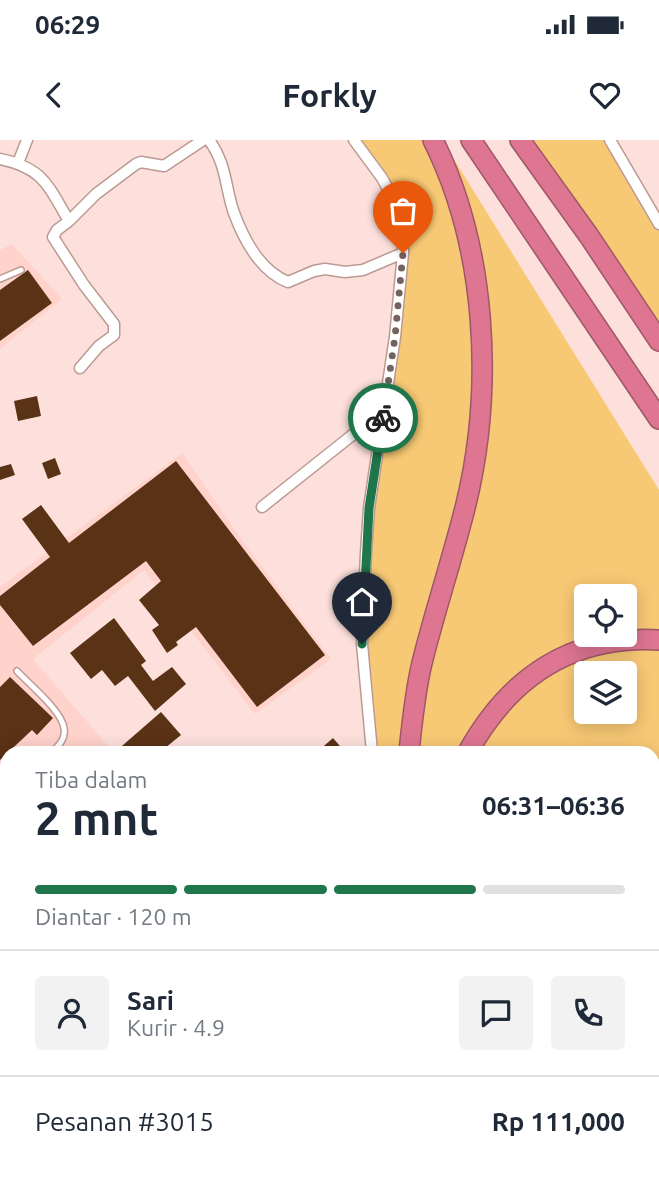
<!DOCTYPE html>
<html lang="id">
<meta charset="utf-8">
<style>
:root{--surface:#fff;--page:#f2f2f3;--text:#1f2937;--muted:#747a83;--line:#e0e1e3;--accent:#1e764a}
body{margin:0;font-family:Ubuntu,sans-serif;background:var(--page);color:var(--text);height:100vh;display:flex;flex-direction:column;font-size:26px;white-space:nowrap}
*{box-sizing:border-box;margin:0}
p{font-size:23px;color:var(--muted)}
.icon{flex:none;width:38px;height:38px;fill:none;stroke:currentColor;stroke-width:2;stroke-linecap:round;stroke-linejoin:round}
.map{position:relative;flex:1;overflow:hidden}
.sheet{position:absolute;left:0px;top:606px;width:660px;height:436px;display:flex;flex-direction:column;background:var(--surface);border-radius:21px 21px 0 0;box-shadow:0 4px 18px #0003}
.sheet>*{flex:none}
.tools{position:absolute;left:574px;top:444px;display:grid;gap:14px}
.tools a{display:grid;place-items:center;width:63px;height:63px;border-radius:7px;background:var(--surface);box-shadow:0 4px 18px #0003;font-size:35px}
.pin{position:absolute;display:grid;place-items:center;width:60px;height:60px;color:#fff;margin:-72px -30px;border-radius:50% 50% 50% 0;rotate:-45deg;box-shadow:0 0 7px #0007}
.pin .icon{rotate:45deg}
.courier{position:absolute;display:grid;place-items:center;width:70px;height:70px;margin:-35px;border:5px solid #1e764a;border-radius:50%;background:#fff;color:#222;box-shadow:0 2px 9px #0007}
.summary em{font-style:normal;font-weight:700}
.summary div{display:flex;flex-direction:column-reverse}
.summary{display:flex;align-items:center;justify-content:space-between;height:119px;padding:0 35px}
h1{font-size:46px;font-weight:700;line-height:52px}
.bar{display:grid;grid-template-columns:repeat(4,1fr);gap:10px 7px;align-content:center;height:84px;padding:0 35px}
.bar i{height:9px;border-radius:5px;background:var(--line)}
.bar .selected{background:var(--accent)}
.bar p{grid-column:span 4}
.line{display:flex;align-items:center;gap:18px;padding:0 35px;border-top:2px solid var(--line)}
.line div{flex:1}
.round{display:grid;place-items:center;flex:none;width:74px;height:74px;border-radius:7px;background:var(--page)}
.status{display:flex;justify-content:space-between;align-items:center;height:49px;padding:0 35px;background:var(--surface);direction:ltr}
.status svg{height:19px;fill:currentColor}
header{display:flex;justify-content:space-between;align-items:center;height:91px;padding:0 35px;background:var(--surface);font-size:32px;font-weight:700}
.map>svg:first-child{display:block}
.built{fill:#ffd3cb}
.green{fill:#f8c975;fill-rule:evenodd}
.forest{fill:#deaf58}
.building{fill:#5a3215}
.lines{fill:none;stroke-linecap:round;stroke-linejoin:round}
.service-casing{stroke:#bc9a94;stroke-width:8}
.minor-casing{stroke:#bc9a94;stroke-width:13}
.tertiary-casing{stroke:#bc9a94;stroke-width:15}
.motorway-casing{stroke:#9f5768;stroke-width:22}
.service{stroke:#fff;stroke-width:5}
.minor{stroke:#fff;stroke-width:10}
.tertiary{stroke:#fff;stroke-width:12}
.motorway{stroke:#de7591;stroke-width:19}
.done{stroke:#74625f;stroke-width:7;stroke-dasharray:0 12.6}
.route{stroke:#1e764a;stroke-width:9}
</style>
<div class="status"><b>06:29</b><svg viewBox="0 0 49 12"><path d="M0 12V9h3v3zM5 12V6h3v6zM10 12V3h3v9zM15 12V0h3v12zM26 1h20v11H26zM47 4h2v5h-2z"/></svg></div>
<header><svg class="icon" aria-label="back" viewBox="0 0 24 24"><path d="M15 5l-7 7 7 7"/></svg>Forkly<svg class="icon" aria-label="heart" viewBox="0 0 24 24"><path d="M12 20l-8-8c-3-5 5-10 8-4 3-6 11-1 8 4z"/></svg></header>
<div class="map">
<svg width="659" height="1040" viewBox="0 0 659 1040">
<rect width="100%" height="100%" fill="#fde0db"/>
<path class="built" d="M 12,104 L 62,159 L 0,209 L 0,110 Z
M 182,313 L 247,407 L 331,519 L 255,574 L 144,430 L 33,519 L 108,606 L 102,612 L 7,612 L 7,711 L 0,718 L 0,447 Z
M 0,726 L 7,734 L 7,793 L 0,800 Z"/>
<path class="green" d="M 353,0 L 442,0 L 659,350 L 659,969 L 653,966 L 653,612 L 372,612 L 363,456 L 403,113 L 400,71 ZM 586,457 L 625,457 L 625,495 L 586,495 ZM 586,534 L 625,534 L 625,572 L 586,572 Z
M 520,0 L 610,0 L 659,84 L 659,181 L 589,96 Z
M 653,980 L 659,982 L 659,1040 L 550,1040 L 550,1034 L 653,1034 Z"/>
<path class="forest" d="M 0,859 L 7,866 L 7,1034 L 132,1034 L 130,1040 L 0,1040 Z"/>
<path class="building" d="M 28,130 L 52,163 L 0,201 L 0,150 Z
M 37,256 L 41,276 L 18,281 L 14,261 Z
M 55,318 L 61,334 L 48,339 L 42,323 Z
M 176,321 L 325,515 L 257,567 L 196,487 L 176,502 L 178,505 L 167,513 L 152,490 L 159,485 L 139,460 L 161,441 L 146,421 L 33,506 L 0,465 L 0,456 L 50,417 L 22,379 L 41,365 L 69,403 Z
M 11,324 L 15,335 L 0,340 L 0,327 Z
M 114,478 L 146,521 L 141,525 L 153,541 L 172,527 L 186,544 L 155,571 L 128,536 L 115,546 L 102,530 L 91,539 L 70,513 Z
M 10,537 L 53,578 L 37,595 L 32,590 L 0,620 L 0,547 Z
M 161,572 L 181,595 L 165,608 L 169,612 L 115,612 Z
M 333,598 L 345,612 L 317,612 Z"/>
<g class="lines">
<g class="service-casing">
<path id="service" d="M 0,139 L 21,130
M 17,531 C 29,544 62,571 64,588 C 66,599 59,605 52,612
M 0,666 L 7,658"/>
</g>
<g class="minor-casing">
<path id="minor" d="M 209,0 C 227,24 225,48 234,73 C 244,100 260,131 288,142 L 314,131 L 325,129 L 345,132 L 363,130 L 403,113
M 354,0 L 382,38 L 400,71 L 403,93 L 403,113 L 395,197 L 369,368 L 366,413 L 362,504 L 372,612
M 610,0 L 659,84
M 0,19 C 44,28 48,46 69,81
M 18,23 L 27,0
M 80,228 L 99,206 L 114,195 L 114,184 L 84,145 L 53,97 L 57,90 L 69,81 L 96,54 L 136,24 L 141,22 L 164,26 L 203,0
M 262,367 L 385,269
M 0,1010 L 7,1002
M 550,1034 L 550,1040
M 82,1040 L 86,1036"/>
</g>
<g class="tertiary-casing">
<path id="tertiary" d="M 0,839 L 7,847
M 197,1034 L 203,1040"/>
</g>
<g class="motorway-casing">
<path id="motorway" d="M 471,0 L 659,279
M 520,0 L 589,96 L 659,201
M 409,612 C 412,583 415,552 422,523 C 435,470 453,417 466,364 C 494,248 487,108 433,0
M 468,612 C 509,538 571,495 659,500
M 653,966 L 659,969
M 653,1008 L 659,1008
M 572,1040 L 572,1034
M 603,1040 L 607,1034"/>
</g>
<use href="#service" class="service"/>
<use href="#minor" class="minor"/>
<use href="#tertiary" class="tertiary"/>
<use href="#motorway" class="motorway"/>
</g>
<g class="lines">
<path class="done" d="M 383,278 L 395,197 L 403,113"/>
<path class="route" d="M 362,504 L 369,368 L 383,278"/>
</g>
</svg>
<div class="tools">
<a><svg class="icon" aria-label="locate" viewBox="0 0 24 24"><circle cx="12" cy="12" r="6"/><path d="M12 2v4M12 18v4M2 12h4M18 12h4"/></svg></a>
<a><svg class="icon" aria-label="layers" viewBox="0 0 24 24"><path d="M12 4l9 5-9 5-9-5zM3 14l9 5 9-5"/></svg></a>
</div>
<div class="pin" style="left:403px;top:113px;background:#ea580c"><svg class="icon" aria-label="bag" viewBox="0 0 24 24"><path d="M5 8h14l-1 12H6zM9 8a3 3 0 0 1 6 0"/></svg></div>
<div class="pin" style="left:362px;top:504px;background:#1f2937"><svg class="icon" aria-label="home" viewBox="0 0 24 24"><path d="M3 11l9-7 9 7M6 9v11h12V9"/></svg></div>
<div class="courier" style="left:383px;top:278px"><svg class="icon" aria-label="bike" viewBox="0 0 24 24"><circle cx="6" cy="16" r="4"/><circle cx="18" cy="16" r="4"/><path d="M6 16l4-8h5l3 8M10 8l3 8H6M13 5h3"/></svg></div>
<section class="sheet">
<div class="summary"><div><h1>2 mnt</h1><p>Tiba dalam</p></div><em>06:31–06:36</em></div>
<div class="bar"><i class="selected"></i><i class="selected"></i><i class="selected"></i><i></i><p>Diantar · 120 m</p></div>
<div class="line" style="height:126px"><a class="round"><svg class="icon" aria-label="person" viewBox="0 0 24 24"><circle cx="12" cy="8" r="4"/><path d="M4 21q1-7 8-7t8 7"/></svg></a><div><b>Sari</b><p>Kurir · 4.9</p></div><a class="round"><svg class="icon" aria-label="chat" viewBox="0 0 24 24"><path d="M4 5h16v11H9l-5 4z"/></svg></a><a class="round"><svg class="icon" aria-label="phone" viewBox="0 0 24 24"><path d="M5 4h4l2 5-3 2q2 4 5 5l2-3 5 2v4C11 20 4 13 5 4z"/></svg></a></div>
<div class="line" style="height:91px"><div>Pesanan #3015</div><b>Rp 111,000</b></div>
</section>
</div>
